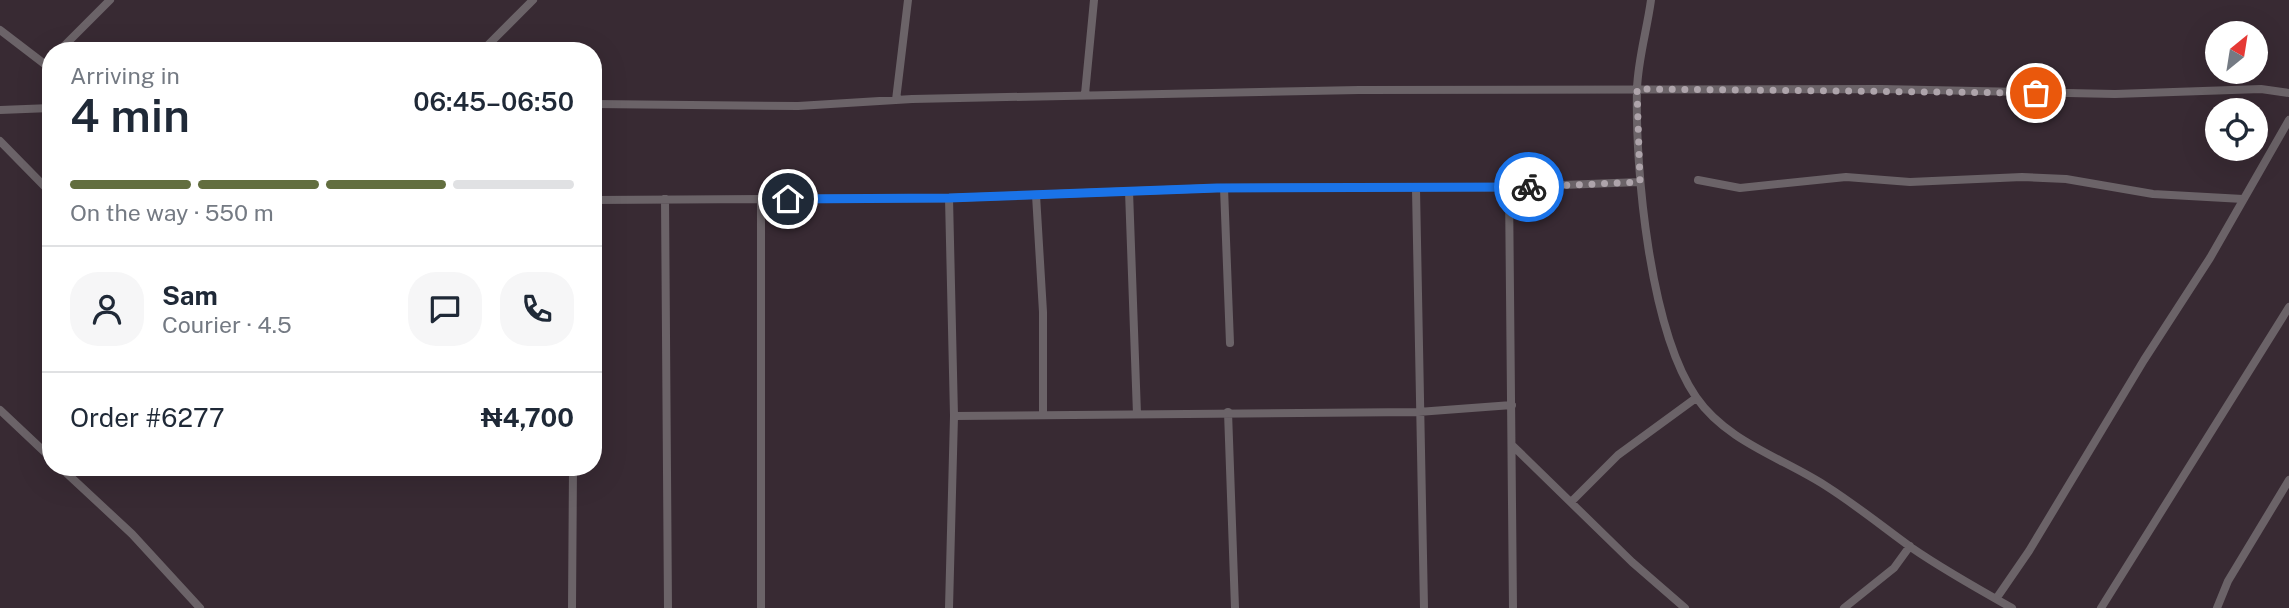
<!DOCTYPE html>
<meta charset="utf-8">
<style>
:root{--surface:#fff;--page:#f6f6f7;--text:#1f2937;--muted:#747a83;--line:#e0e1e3;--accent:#626e3f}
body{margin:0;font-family:"Public Sans",sans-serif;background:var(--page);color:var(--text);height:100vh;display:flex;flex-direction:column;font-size:26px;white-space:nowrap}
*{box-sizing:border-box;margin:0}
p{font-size:23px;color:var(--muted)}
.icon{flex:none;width:38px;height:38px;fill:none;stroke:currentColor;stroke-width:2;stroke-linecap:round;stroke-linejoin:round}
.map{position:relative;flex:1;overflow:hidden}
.drawer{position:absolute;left:42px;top:42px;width:560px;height:434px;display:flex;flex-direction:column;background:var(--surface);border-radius:28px;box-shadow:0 7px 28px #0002}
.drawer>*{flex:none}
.needle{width:46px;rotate:30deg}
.tools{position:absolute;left:2205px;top:21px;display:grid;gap:14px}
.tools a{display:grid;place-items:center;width:63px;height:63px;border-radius:50%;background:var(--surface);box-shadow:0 7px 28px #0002;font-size:35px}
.pin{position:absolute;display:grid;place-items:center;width:60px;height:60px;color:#fff;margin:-30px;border:4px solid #fff;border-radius:50%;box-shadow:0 2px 7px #0007}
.courier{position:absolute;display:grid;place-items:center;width:70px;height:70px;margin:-35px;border:5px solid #1a73e8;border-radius:50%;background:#fff;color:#222;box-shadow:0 2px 9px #0007}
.summary em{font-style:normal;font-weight:600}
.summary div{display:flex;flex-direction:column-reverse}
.summary{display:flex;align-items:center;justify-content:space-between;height:119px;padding:0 28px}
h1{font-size:46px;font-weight:600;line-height:52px}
.bar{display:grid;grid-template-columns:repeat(4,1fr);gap:10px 7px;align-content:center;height:84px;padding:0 28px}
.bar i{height:9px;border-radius:5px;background:var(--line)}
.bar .selected{background:var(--accent)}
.bar p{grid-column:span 4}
.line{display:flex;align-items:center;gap:18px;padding:0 28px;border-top:2px solid var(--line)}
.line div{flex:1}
.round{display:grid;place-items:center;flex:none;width:74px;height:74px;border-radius:28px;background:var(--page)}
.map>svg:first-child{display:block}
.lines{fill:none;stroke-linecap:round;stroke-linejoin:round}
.street{stroke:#6b6368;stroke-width:8}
.done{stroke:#aea4ab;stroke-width:7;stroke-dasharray:0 12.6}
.route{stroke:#1a73e8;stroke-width:9}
</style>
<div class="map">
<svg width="2289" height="608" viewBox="0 0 2289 608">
<rect width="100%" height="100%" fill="#382a33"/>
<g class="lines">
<path class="street" d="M 1651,0 C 1647,30 1638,59 1637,89 C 1635,171 1650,330 1696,397 C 1727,442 1783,458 1826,486 C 1856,505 1883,527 1912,548 C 1944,570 1978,589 2012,608
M 0,30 L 51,69
M 59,51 L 110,0
M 482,51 L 533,0
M 1085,94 L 1094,0
M 896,100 L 908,0
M 593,104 L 798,106 L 912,99 L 1359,90 L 1881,89 L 2115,94 L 2261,89 L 2289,93
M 0,110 L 51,108
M 0,141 L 51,193
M 1698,180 L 1740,188 L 1846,177 L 1910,182 L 2022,177 L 2066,179 L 2153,194 L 2243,199
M 1224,188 L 1230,343
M 1416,189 L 1424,608
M 1129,191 L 1137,414
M 1036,195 L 1043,312 L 1043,415
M 949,198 L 1217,188 L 1509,187
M 665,199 L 668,608
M 761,199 L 761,608
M 593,200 L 949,198 L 954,416
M 0,410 L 51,458
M 1228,412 L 1235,608
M 1513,446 L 1632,562 L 1685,608
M 60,467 L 132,534 L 200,608
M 1571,502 L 1618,455 L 1696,398
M 1996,599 L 2029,551 L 2144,360 L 2210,258 L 2289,120
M 572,608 L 573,467
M 949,608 L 954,416 L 1418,412 L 1512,405
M 1513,608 L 1509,187 L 1640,182
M 1844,608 L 1894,568 L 1910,546
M 2101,608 L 2289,307
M 2217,608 L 2228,581 L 2289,480"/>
</g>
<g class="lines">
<path class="done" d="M 1529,187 L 1640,182 L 1637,89 L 2036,93"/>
<path class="route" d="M 788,199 L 949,198 L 1217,188 L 1529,187"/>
</g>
</svg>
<div class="tools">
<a><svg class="needle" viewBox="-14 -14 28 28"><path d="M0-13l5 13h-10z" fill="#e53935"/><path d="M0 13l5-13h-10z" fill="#747a83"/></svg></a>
<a><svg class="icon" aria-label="locate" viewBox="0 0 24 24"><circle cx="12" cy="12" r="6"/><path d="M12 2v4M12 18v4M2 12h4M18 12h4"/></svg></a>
</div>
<div class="pin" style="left:2036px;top:93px;background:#ea580c"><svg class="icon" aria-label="bag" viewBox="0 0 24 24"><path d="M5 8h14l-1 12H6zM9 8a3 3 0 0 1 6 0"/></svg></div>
<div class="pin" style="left:788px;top:199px;background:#1f2937"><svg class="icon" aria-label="home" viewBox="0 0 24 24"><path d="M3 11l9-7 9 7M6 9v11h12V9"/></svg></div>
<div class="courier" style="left:1529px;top:187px"><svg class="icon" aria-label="bike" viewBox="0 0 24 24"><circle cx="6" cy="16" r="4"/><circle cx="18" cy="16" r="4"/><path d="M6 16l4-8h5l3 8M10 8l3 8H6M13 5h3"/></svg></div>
<section class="drawer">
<div class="summary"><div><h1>4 min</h1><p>Arriving in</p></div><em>06:45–06:50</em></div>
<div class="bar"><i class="selected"></i><i class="selected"></i><i class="selected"></i><i></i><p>On the way · 550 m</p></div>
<div class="line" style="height:126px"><a class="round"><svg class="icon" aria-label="person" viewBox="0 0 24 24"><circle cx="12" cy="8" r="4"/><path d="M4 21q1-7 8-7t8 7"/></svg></a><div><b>Sam</b><p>Courier · 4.5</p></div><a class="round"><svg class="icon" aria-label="chat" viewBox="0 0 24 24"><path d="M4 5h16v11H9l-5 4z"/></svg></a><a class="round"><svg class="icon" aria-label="phone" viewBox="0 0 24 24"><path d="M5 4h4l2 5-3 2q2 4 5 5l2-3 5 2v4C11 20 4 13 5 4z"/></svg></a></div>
<div class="line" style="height:91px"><div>Order #6277</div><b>₦4,700</b></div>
</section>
</div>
